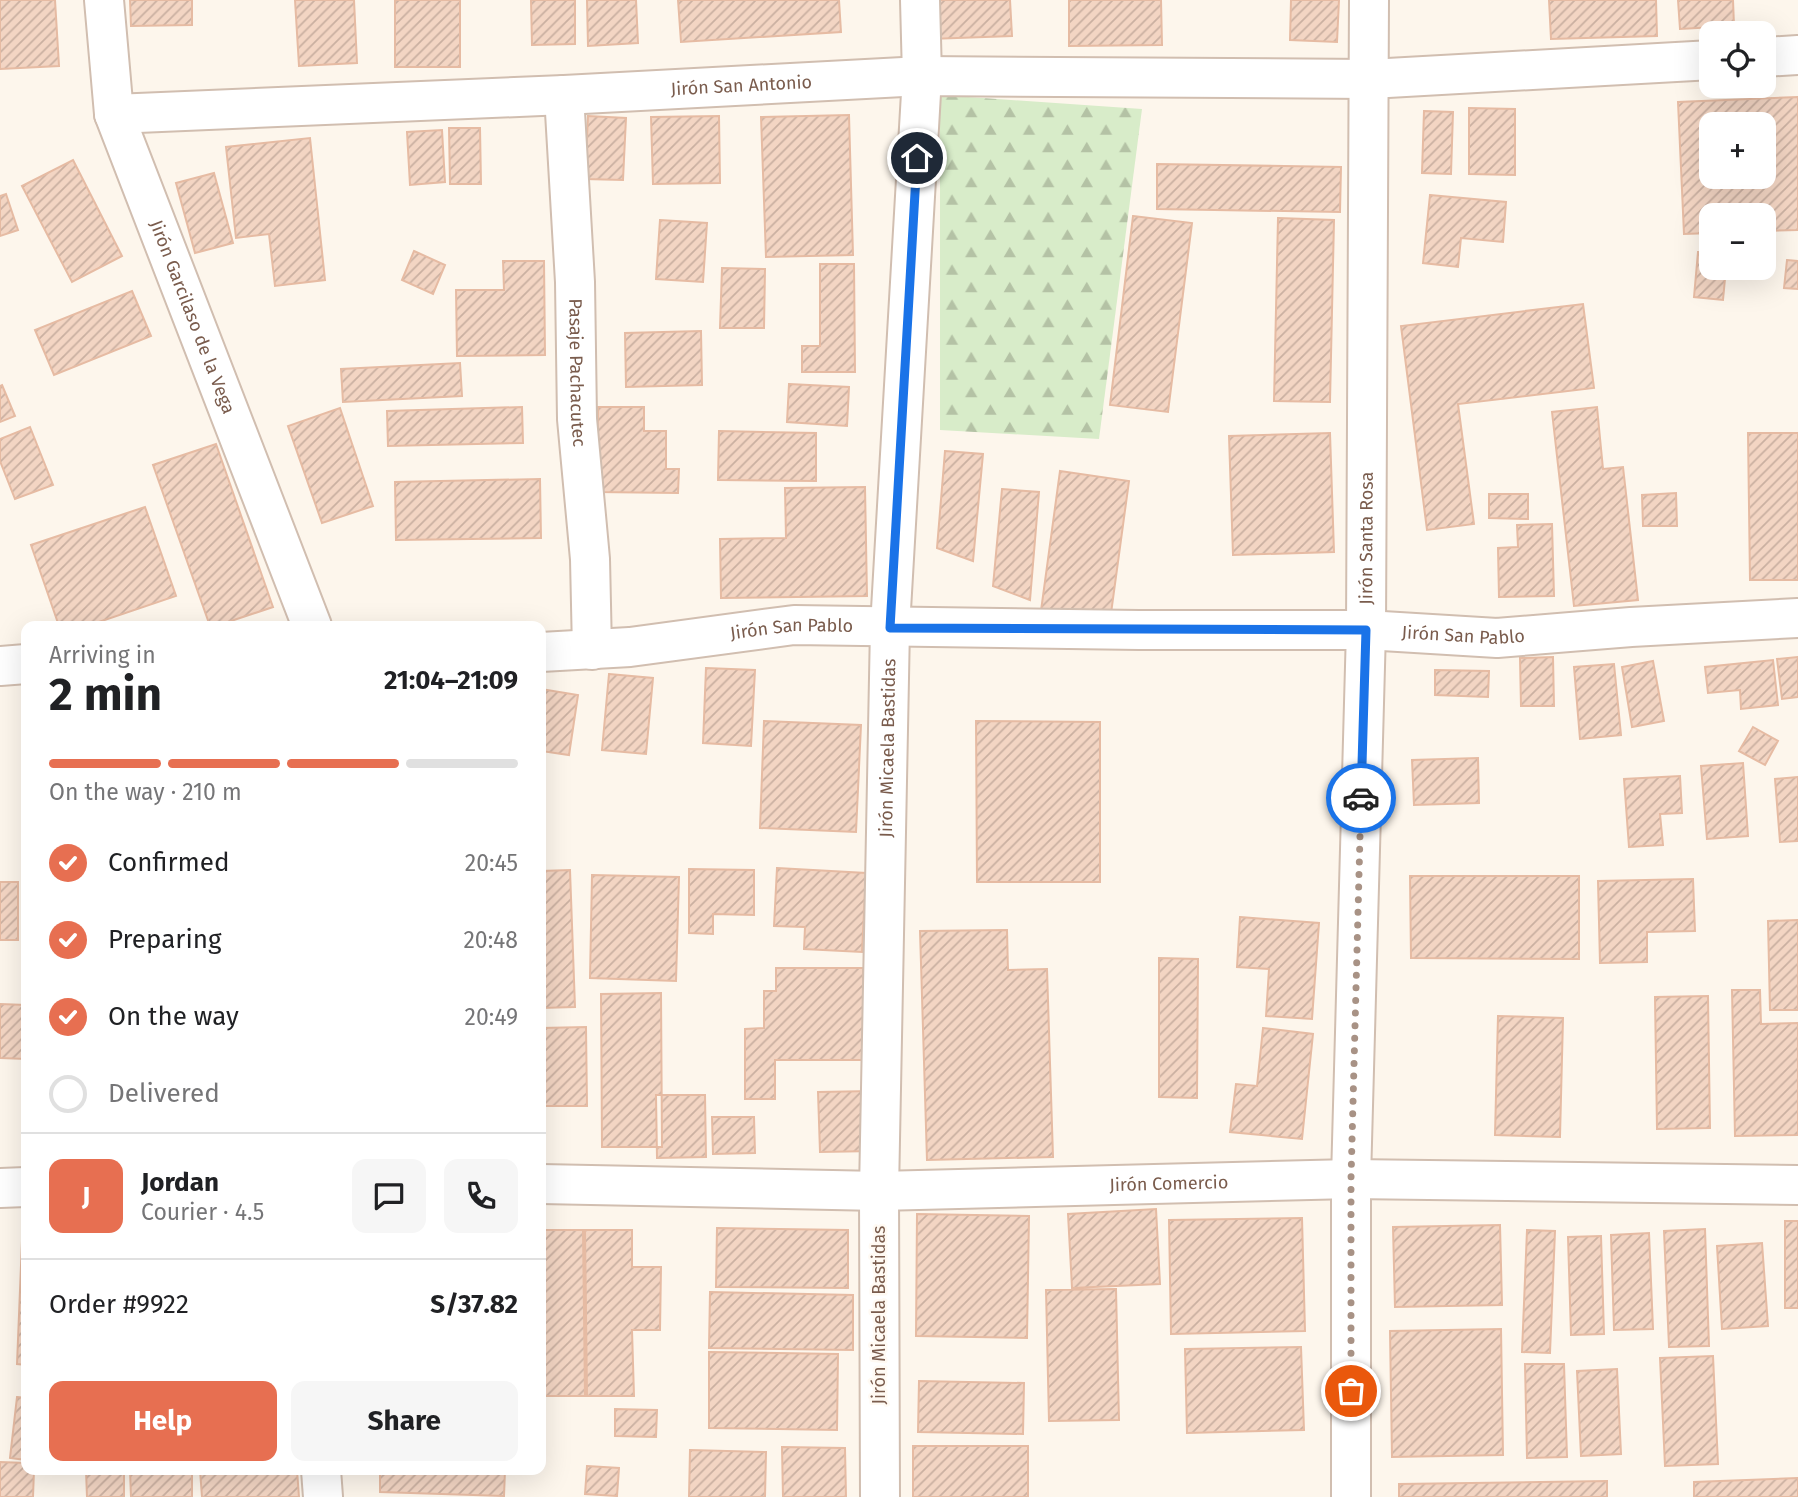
<!DOCTYPE html>
<meta charset="utf-8">
<style>
:root{--surface:#fff;--page:#f6f6f6;--text:#202124;--muted:#757577;--line:#e0e0e0;--accent:#e76f51}
body{margin:0;font-family:"Fira Sans",sans-serif;background:var(--page);color:var(--text);height:100vh;display:flex;flex-direction:column;font-size:26px;white-space:nowrap}
*{box-sizing:border-box;margin:0}
p{font-size:23px;color:var(--muted)}
.icon{flex:none;width:38px;height:38px;fill:none;stroke:currentColor;stroke-width:2;stroke-linecap:round;stroke-linejoin:round}
.map{position:relative;flex:1;overflow:hidden}
.details{position:absolute;left:21px;top:621px;width:525px;height:854px;display:flex;flex-direction:column;background:var(--surface);border-radius:14px;box-shadow:0 7px 28px #0002}
.details>*{flex:none}
.controls{position:absolute;left:1699px;top:21px;display:grid;gap:14px}
.controls a{display:grid;place-items:center;width:77px;height:77px;border-radius:14px;background:var(--surface);box-shadow:0 7px 28px #0002;font-size:35px}
.pin{position:absolute;display:grid;place-items:center;width:60px;height:60px;color:#fff;margin:-30px;border:4px solid #fff;border-radius:50%;box-shadow:0 2px 7px #0007}
.courier{position:absolute;display:grid;place-items:center;width:70px;height:70px;margin:-35px;border:5px solid #1a73e8;border-radius:50%;background:#fff;color:#222;box-shadow:0 2px 9px #0007}
.headline em{font-style:normal;font-weight:700}
.headline div{display:flex;flex-direction:column-reverse}
.headline{display:flex;align-items:center;justify-content:space-between;height:119px;padding:0 28px}
h1{font-size:46px;font-weight:700;line-height:52px}
.bar{display:grid;grid-template-columns:repeat(4,1fr);gap:10px 7px;align-content:center;height:84px;padding:0 28px}
.bar i{height:9px;border-radius:5px;background:var(--line)}
.bar .on{background:var(--accent)}
.bar p{grid-column:span 4}
.line{display:flex;align-items:center;gap:18px;padding:0 28px;border-top:2px solid var(--line)}
.line div{flex:1}
.round{display:grid;place-items:center;flex:none;width:74px;height:74px;border-radius:14px;background:var(--page)}
ol{padding:0 28px;list-style:none}
li{display:flex;align-items:center;gap:21px;height:77px}
li p{margin-inline-start:auto}
li .icon{padding:7px;border-radius:50%;background:var(--accent);color:#fff;stroke-width:4}
li:last-child{color:var(--muted)}
li i{width:38px;height:38px;border:4px solid var(--line);border-radius:50%}
.action{display:flex;gap:14px;margin-top:auto;padding:14px 28px}
.action a{flex:1;height:80px;border-radius:14px;background:var(--accent);color:#fff;font-size:28px;font-weight:700;line-height:80px;text-align:center}
.action a+a{background:var(--page);color:var(--text)}
.map>svg:first-child{display:block}
.forest{fill:url(#forest-firs)}
.building{fill:url(#building-hatch);stroke:#e6bba3;stroke-width:2;fill-rule:evenodd}
.lines{fill:none;stroke-linecap:round;stroke-linejoin:round}
.minor-casing{stroke:#d1beb0;stroke-width:42}
.minor{stroke:#fff;stroke-width:38}
.done{stroke:#a89285;stroke-width:7;stroke-dasharray:0 12.6}
.route{stroke:#1a73e8;stroke-width:9}
.labels{text-anchor:middle;stroke-width:5;stroke-linejoin:round;paint-order:stroke}
.street-label{font-size:18px;fill:#7a5c4d;stroke:#fffaf3}
</style>
<div class="map">
<svg width="1798" height="1497" viewBox="0 0 1798 1497">
<defs>
<pattern id="forest-firs" width="22" height="20" patternUnits="userSpaceOnUse" patternTransform="scale(1.75)"><rect width="22" height="20" fill="#d8ecc9"/><path d="M5 1l3.5 6h-7zM16 11l3.5 6h-7z" fill="#b4c2a5"/></pattern>
<pattern id="building-hatch" width="6" height="6" patternUnits="userSpaceOnUse" patternTransform="scale(1.75)"><rect width="6" height="6" fill="#f3d5c3"/><path d="M-1 1l2-2M0 6l6-6M5 7l2-2" fill="none" stroke="#cab0a1"/></pattern>
</defs>
<rect width="100%" height="100%" fill="#fdf6ec"/>
<path class="forest" d="M 940,95 L 1142,109 L 1099,439 L 940,430 Z"/>
<path class="building" d="M 0,0 L 55,0 L 59,66 L 0,69 Z
M 130,0 L 192,0 L 192,25 L 131,26 Z
M 295,0 L 354,0 L 357,63 L 299,66 Z
M 395,0 L 460,0 L 460,67 L 395,67 Z
M 531,0 L 575,0 L 575,44 L 532,45 Z
M 587,0 L 636,0 L 638,43 L 588,46 Z
M 678,0 L 839,0 L 841,32 L 681,42 Z
M 928,0 L 1010,0 L 1012,36 L 930,39 Z
M 1069,0 L 1161,0 L 1162,45 L 1069,46 Z
M 1291,0 L 1339,0 L 1337,42 L 1290,40 Z
M 1549,0 L 1656,0 L 1657,36 L 1551,39 Z
M 1678,0 L 1733,0 L 1734,26 L 1680,29 Z
M 1798,97 L 1798,230 L 1764,231 L 1764,215 L 1712,215 L 1712,233 L 1684,234 L 1678,102 ZM 1712,124 L 1764,124 L 1764,177 L 1712,177 Z
M 1469,108 L 1515,109 L 1515,175 L 1469,174 Z
M 1424,111 L 1453,112 L 1451,174 L 1422,173 Z
M 849,115 L 853,255 L 766,257 L 761,117 Z
M 588,116 L 626,118 L 623,180 L 585,179 Z
M 719,116 L 720,183 L 653,184 L 651,117 Z
M 449,128 L 480,128 L 481,184 L 450,184 Z
M 442,130 L 445,182 L 410,185 L 407,132 Z
M 310,138 L 325,280 L 275,286 L 269,234 L 236,238 L 226,147 Z
M 73,160 L 122,256 L 72,282 L 22,186 Z
M 1157,164 L 1341,167 L 1340,212 L 1157,209 Z
M 214,173 L 233,243 L 195,253 L 176,183 Z
M 6,194 L 18,230 L 0,236 L 0,196 Z
M 1430,195 L 1506,202 L 1503,242 L 1461,238 L 1458,267 L 1423,263 Z
M 1133,216 L 1192,223 L 1168,412 L 1110,405 Z
M 1278,218 L 1334,220 L 1330,402 L 1274,401 Z
M 660,220 L 707,223 L 703,282 L 656,279 Z
M 414,251 L 445,265 L 433,294 L 402,280 Z
M 1698,252 L 1712,253 L 1712,268 L 1726,268 L 1723,300 L 1694,297 Z
M 1787,260 L 1798,261 L 1798,289 L 1784,288 Z
M 503,261 L 544,261 L 545,355 L 457,356 L 456,290 L 504,290 Z
M 820,264 L 854,264 L 855,372 L 802,372 L 802,346 L 820,346 Z
M 722,268 L 765,269 L 764,328 L 720,328 Z
M 132,291 L 151,336 L 54,375 L 35,330 Z
M 1583,304 L 1594,388 L 1458,404 L 1474,524 L 1427,530 L 1401,326 Z
M 701,331 L 702,385 L 626,387 L 625,333 Z
M 460,363 L 462,396 L 343,402 L 341,369 Z
M 789,384 L 849,387 L 847,426 L 787,422 Z
M 2,385 L 15,416 L 0,422 L 0,386 Z
M 522,407 L 523,443 L 388,446 L 387,411 Z
M 598,407 L 644,407 L 644,431 L 666,431 L 666,469 L 679,469 L 678,493 L 597,492 Z
M 1597,407 L 1603,469 L 1623,467 L 1638,600 L 1574,606 L 1552,412 Z
M 340,408 L 373,506 L 322,523 L 288,426 Z
M 30,427 L 53,485 L 15,499 L 0,461 L 0,439 Z
M 719,431 L 816,433 L 816,481 L 718,480 Z
M 1330,433 L 1334,552 L 1233,555 L 1229,436 Z
M 1748,433 L 1798,433 L 1798,580 L 1750,580 Z
M 216,444 L 273,607 L 216,626 L 210,626 L 153,465 Z
M 945,451 L 983,454 L 973,561 L 937,548 Z
M 1060,471 L 1129,481 L 1109,628 L 1040,618 Z
M 540,479 L 541,538 L 396,540 L 395,482 Z
M 865,487 L 867,596 L 721,598 L 720,539 L 786,538 L 785,488 Z
M 1002,489 L 1039,492 L 1030,600 L 993,586 Z
M 1676,493 L 1677,526 L 1643,526 L 1642,495 Z
M 1489,494 L 1528,494 L 1528,519 L 1489,518 Z
M 145,507 L 176,596 L 87,626 L 59,626 L 31,545 Z
M 1552,524 L 1554,596 L 1499,597 L 1498,548 L 1518,547 L 1517,525 Z
M 1553,657 L 1554,706 L 1521,706 L 1520,658 Z
M 1798,657 L 1798,697 L 1782,699 L 1777,659 Z
M 1773,660 L 1778,705 L 1741,709 L 1740,690 L 1708,693 L 1705,667 Z
M 1653,661 L 1664,721 L 1632,727 L 1622,667 Z
M 1614,664 L 1621,735 L 1580,739 L 1574,667 Z
M 706,668 L 755,670 L 751,746 L 703,743 Z
M 1435,670 L 1489,671 L 1488,697 L 1435,695 Z
M 609,674 L 653,678 L 646,754 L 602,750 Z
M 541,689 L 578,695 L 569,755 L 541,751 Z
M 764,721 L 861,725 L 856,832 L 760,828 Z
M 976,721 L 1100,722 L 1100,882 L 977,882 Z
M 1753,727 L 1778,741 L 1765,765 L 1739,751 Z
M 1478,758 L 1479,803 L 1414,805 L 1412,760 Z
M 1743,763 L 1748,836 L 1707,839 L 1701,766 Z
M 1680,776 L 1682,813 L 1660,814 L 1663,845 L 1629,847 L 1624,779 Z
M 1798,777 L 1798,841 L 1780,842 L 1775,779 Z
M 777,868 L 866,873 L 862,952 L 804,949 L 805,927 L 774,926 Z
M 689,869 L 754,870 L 754,915 L 713,914 L 713,934 L 689,933 Z
M 570,870 L 575,1007 L 541,1008 L 541,871 Z
M 592,875 L 679,877 L 676,981 L 590,978 Z
M 1410,876 L 1579,876 L 1579,959 L 1411,958 Z
M 1693,879 L 1695,931 L 1647,932 L 1647,962 L 1600,963 L 1598,881 Z
M 0,882 L 18,882 L 18,940 L 0,940 Z
M 1240,917 L 1319,923 L 1312,1019 L 1266,1016 L 1269,969 L 1237,967 Z
M 1798,920 L 1798,1010 L 1770,1010 L 1768,921 Z
M 1007,930 L 1008,970 L 1047,969 L 1053,1157 L 927,1160 L 920,931 Z
M 1159,958 L 1198,959 L 1197,1098 L 1159,1097 Z
M 776,968 L 863,968 L 863,1060 L 775,1060 L 775,1099 L 745,1099 L 745,1029 L 764,1028 L 764,991 L 776,991 Z
M 1732,990 L 1760,990 L 1761,1024 L 1798,1023 L 1798,1135 L 1735,1136 Z
M 661,993 L 662,1147 L 602,1147 L 601,994 Z
M 1708,996 L 1710,1128 L 1657,1129 L 1655,997 Z
M 0,1004 L 26,1005 L 26,1059 L 0,1058 Z
M 1498,1016 L 1563,1018 L 1560,1137 L 1495,1135 Z
M 586,1027 L 587,1106 L 541,1106 L 541,1028 Z
M 1263,1028 L 1313,1034 L 1302,1139 L 1230,1132 L 1236,1084 L 1257,1086 Z
M 873,1091 L 874,1151 L 820,1152 L 818,1092 Z
M 656,1095 L 705,1095 L 706,1157 L 657,1158 Z
M 712,1117 L 754,1117 L 755,1153 L 713,1154 Z
M 1156,1209 L 1160,1284 L 1072,1288 L 1068,1214 Z
M 917,1214 L 1029,1216 L 1027,1338 L 916,1336 Z
M 1302,1218 L 1305,1331 L 1171,1334 L 1169,1220 Z
M 1785,1221 L 1798,1221 L 1798,1308 L 1785,1308 Z
M 1500,1225 L 1502,1305 L 1395,1307 L 1393,1227 Z
M 717,1228 L 848,1230 L 848,1288 L 716,1287 Z
M 1705,1229 L 1709,1346 L 1669,1347 L 1664,1231 Z
M 541,1230 L 583,1230 L 585,1396 L 541,1396 Z
M 585,1230 L 632,1230 L 632,1267 L 661,1267 L 660,1330 L 632,1330 L 634,1396 L 587,1396 Z
M 1527,1230 L 1555,1231 L 1550,1353 L 1522,1352 Z
M 1649,1233 L 1653,1329 L 1614,1330 L 1611,1235 Z
M 1601,1236 L 1604,1334 L 1571,1335 L 1568,1237 Z
M 22,1241 L 26,1241 L 26,1365 L 17,1364 Z
M 1762,1243 L 1768,1326 L 1722,1329 L 1717,1246 Z
M 1116,1289 L 1119,1420 L 1049,1421 L 1046,1290 Z
M 710,1292 L 853,1295 L 853,1350 L 709,1348 Z
M 1501,1329 L 1503,1455 L 1392,1457 L 1390,1331 Z
M 1301,1347 L 1304,1430 L 1187,1433 L 1185,1349 Z
M 709,1352 L 838,1354 L 837,1430 L 709,1428 Z
M 1713,1356 L 1718,1464 L 1665,1466 L 1660,1358 Z
M 1525,1364 L 1564,1364 L 1567,1457 L 1527,1458 Z
M 1617,1369 L 1621,1454 L 1581,1456 L 1577,1371 Z
M 919,1381 L 1024,1383 L 1023,1434 L 918,1432 Z
M 17,1397 L 26,1398 L 26,1460 L 10,1458 Z
M 615,1409 L 657,1410 L 656,1437 L 615,1436 Z
M 913,1446 L 1028,1446 L 1028,1497 L 913,1497 Z
M 782,1447 L 845,1448 L 846,1497 L 783,1497 Z
M 690,1450 L 766,1452 L 765,1497 L 689,1497 Z
M 0,1462 L 26,1463 L 26,1470 L 34,1470 L 33,1497 L 0,1497 Z
M 587,1466 L 619,1468 L 617,1496 L 585,1494 Z
M 86,1470 L 124,1470 L 124,1497 L 87,1497 Z
M 130,1470 L 192,1470 L 192,1497 L 131,1497 Z
M 200,1470 L 297,1470 L 299,1497 L 202,1497 Z
M 380,1470 L 505,1470 L 504,1496 L 380,1492 Z
M 1798,1478 L 1798,1497 L 1694,1497 L 1694,1482 Z
M 1607,1481 L 1607,1497 L 1399,1497 L 1399,1484 Z"/>
<g class="lines">
<g class="minor-casing">
<g id="minor">
<path id="s1" d="M 104,0 L 114,114 L 312,626"/>
<path d="M 1764,57 L 1798,55"/>
<path id="s2" d="M 564,95 L 575,282 L 577,419 L 590,559 L 592,650"/>
<path id="s3" d="M 114,114 L 564,95 L 922,76 L 1370,79 L 1712,60"/>
<path id="s4" d="M 541,652 L 630,647 L 794,625 L 1139,630 L 1366,630 L 1497,638 L 1631,627 L 1798,618"/>
<path d="M 0,666 L 26,664"/>
<path id="s5" d="M 541,1184 L 879,1191 L 1351,1179 L 1798,1185"/>
<path d="M 0,1188 L 26,1187"/>
<path d="M 321,1470 L 323,1497"/>
<path id="s6" d="M 880,1497 L 879,1191 L 890,627 L 922,76 L 920,0"/>
<path id="s7" d="M 1351,1497 L 1351,1179 L 1366,630 L 1369,0"/>
</g>
</g>
<use href="#minor" class="minor"/>
</g>
<g class="lines">
<path class="done" d="M 1351,1391 L 1351,1179 L 1361,798"/>
<path class="route" d="M 917,158 L 890,628 L 1366,630 L 1361,798"/>
</g>
<g class="labels">
<g class="street-label">
<text dy="6" stroke="none"><textPath href="#s3" startOffset="628">Jirón San Antonio</textPath></text>
<text dy="6" stroke="none"><textPath href="#s1" startOffset="332">Jirón Garcilaso de la Vega</textPath></text>
<text dy="6" stroke="none"><textPath href="#s2" startOffset="278">Pasaje Pachacutec</textPath></text>
<text dy="6" stroke="none"><textPath href="#s7" startOffset="959">Jirón Santa Rosa</textPath></text>
<text dy="6" stroke="none"><textPath href="#s4" startOffset="252">Jirón San Pablo</textPath></text>
<text dy="6" stroke="none"><textPath href="#s4" startOffset="924">Jirón San Pablo</textPath></text>
<text dy="6" stroke="none"><textPath href="#s6" startOffset="749">Jirón Micaela Bastidas</textPath></text>
<text dy="6" stroke="none"><textPath href="#s5" startOffset="628">Jirón Comercio</textPath></text>
<text transform="translate(879 1315) rotate(-90)" y="6">Jirón Micaela Bastidas</text>
</g>
</g>
</svg>
<div class="controls">
<a><svg class="icon" aria-label="locate" viewBox="0 0 24 24"><circle cx="12" cy="12" r="6"/><path d="M12 2v4M12 18v4M2 12h4M18 12h4"/></svg></a>
<a>+</a>
<a>−</a>
</div>
<div class="pin" style="left:1351px;top:1391px;background:#ea580c"><svg class="icon" aria-label="bag" viewBox="0 0 24 24"><path d="M5 8h14l-1 12H6zM9 8a3 3 0 0 1 6 0"/></svg></div>
<div class="pin" style="left:917px;top:158px;background:#1f2937"><svg class="icon" aria-label="home" viewBox="0 0 24 24"><path d="M3 11l9-7 9 7M6 9v11h12V9"/></svg></div>
<div class="courier" style="left:1361px;top:798px"><svg class="icon" aria-label="car" viewBox="0 0 24 24"><path d="M5 17H2v-5l4-1 3-4h7l3 4 3 1v5h-3M9 17h6M6 11h13"/><circle cx="7" cy="17" r="2"/><circle cx="17" cy="17" r="2"/></svg></div>
<section class="details">
<div class="headline"><div><h1>2 min</h1><p>Arriving in</p></div><em>21:04–21:09</em></div>
<div class="bar"><i class="on"></i><i class="on"></i><i class="on"></i><i></i><p>On the way · 210 m</p></div>
<ol>
<li><svg class="icon" aria-label="check" viewBox="0 0 24 24"><path d="M5 12l5 5 9-10"/></svg>Confirmed<p>20:45</p></li>
<li><svg class="icon" aria-label="check" viewBox="0 0 24 24"><path d="M5 12l5 5 9-10"/></svg>Preparing<p>20:48</p></li>
<li><svg class="icon" aria-label="check" viewBox="0 0 24 24"><path d="M5 12l5 5 9-10"/></svg>On the way<p>20:49</p></li>
<li><i></i>Delivered</li>
</ol>
<div class="line" style="height:126px"><b class="round" style="background:var(--accent);color:#fff">J</b><div><b>Jordan</b><p>Courier · 4.5</p></div><a class="round"><svg class="icon" aria-label="chat" viewBox="0 0 24 24"><path d="M4 5h16v11H9l-5 4z"/></svg></a><a class="round"><svg class="icon" aria-label="phone" viewBox="0 0 24 24"><path d="M5 4h4l2 5-3 2q2 4 5 5l2-3 5 2v4C11 20 4 13 5 4z"/></svg></a></div>
<div class="line" style="height:91px"><div>Order #9922</div><b>S/37.82</b></div>
<div class="action"><a>Help</a><a>Share</a></div>
</section>
</div>
